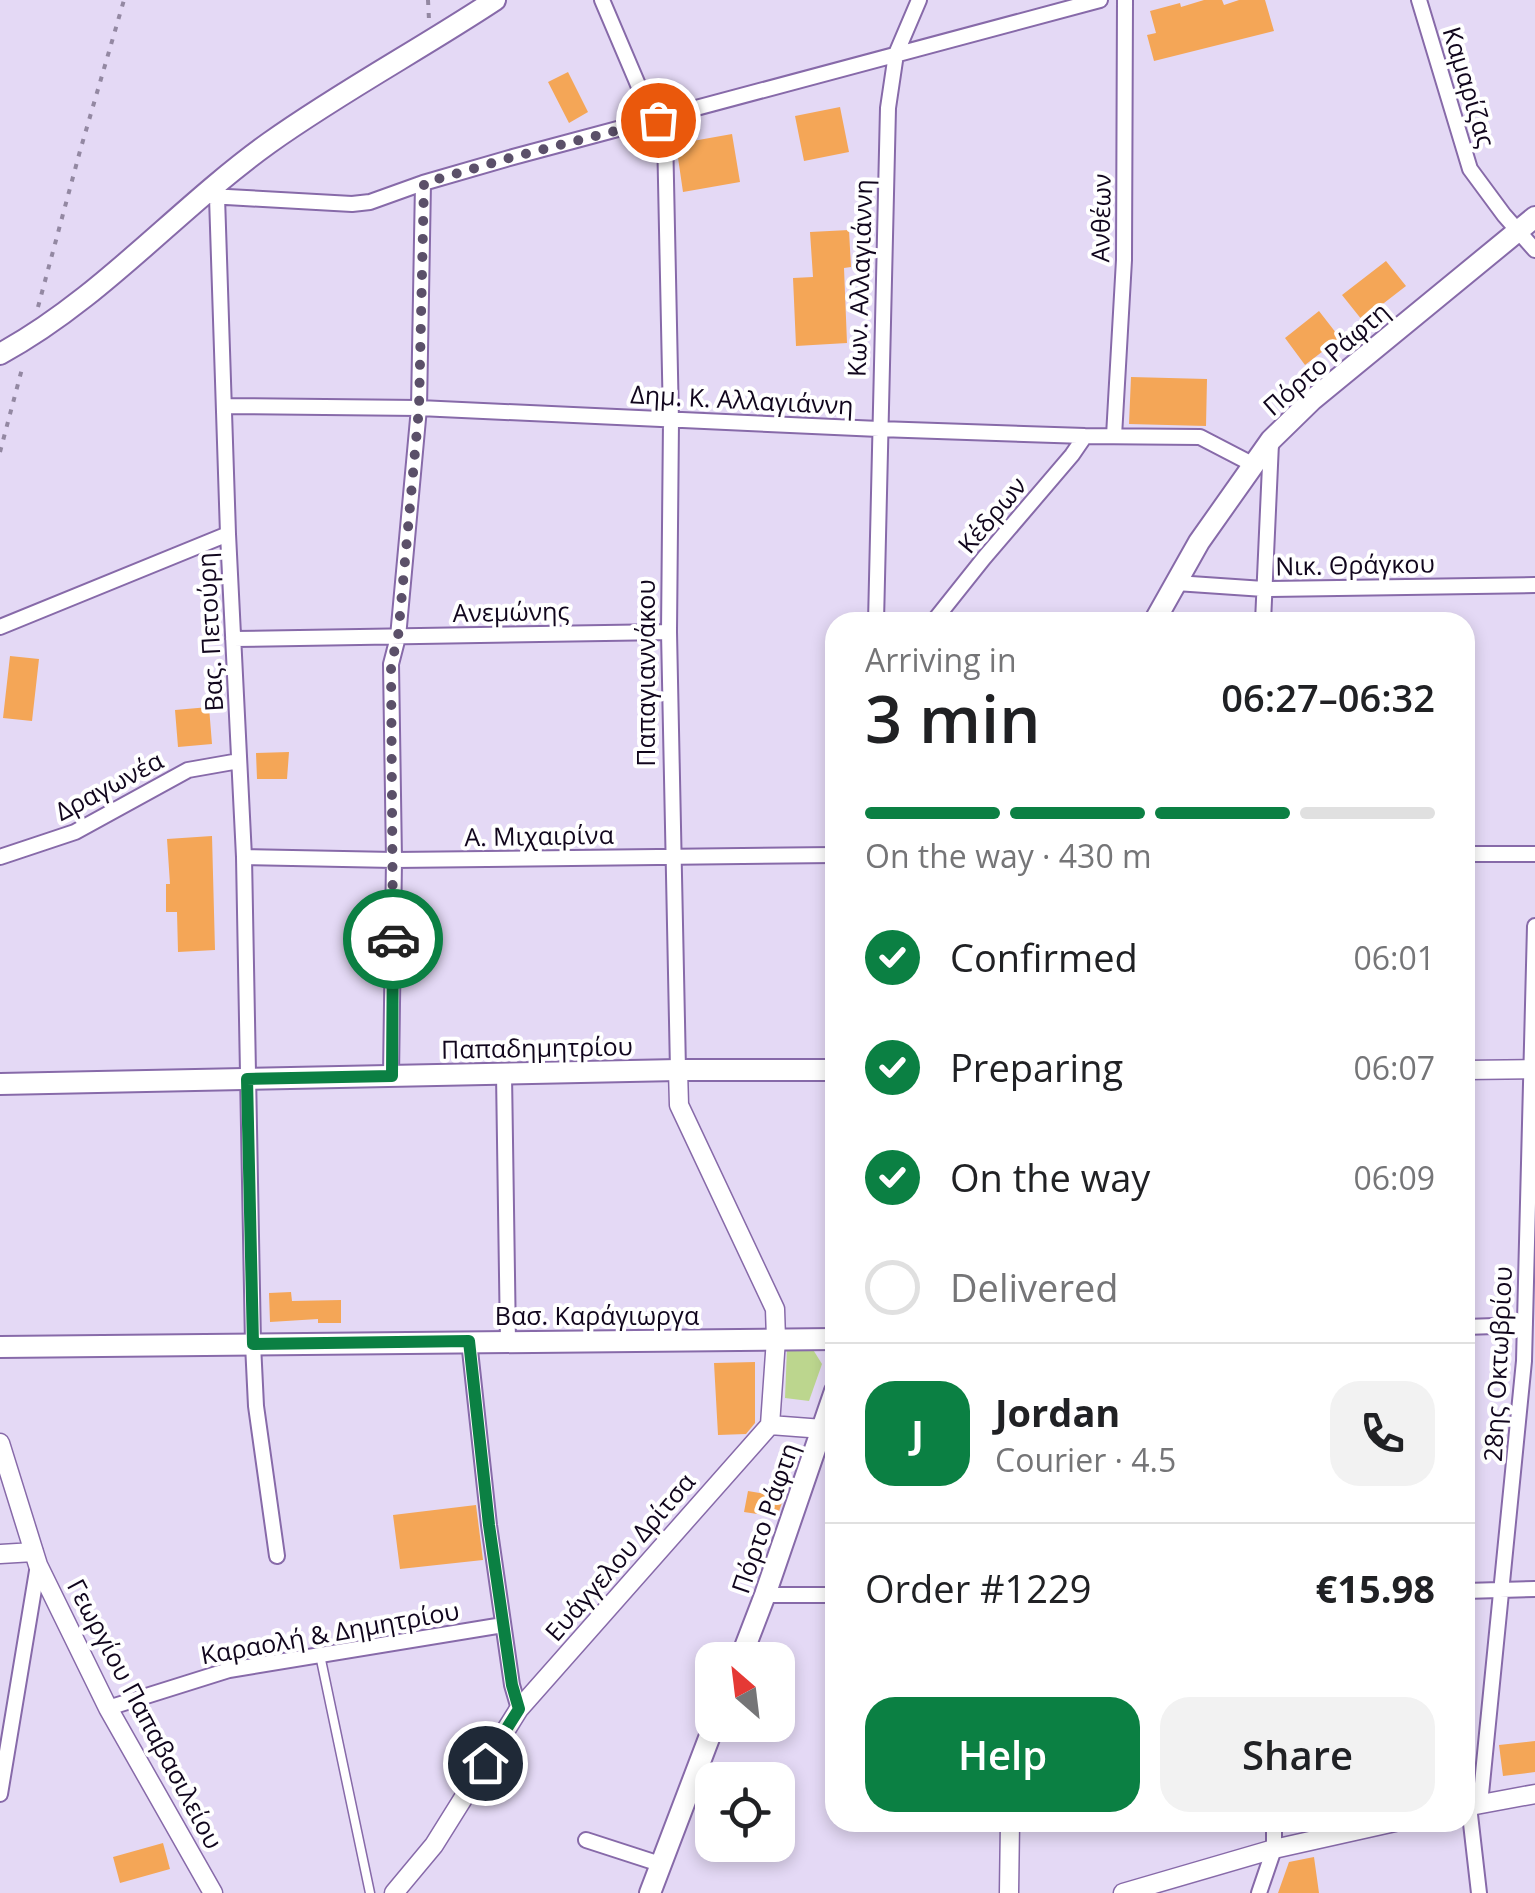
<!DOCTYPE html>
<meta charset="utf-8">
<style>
:root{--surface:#fff;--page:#f2f2f2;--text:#202124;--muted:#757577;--line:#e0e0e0;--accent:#0b8043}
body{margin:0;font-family:"Open Sans",sans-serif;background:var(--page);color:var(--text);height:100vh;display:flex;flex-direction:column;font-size:38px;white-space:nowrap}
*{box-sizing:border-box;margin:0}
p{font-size:32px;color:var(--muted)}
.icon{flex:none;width:55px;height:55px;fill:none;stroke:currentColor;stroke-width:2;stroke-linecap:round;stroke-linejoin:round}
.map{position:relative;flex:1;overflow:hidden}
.details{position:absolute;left:825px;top:612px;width:650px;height:1220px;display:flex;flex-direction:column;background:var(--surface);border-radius:30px;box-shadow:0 5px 15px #0003}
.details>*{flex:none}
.needle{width:65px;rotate:332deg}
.tools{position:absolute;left:695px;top:1642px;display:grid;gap:20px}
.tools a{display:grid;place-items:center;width:100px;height:100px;border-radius:20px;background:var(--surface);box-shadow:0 5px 15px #0003;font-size:50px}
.pin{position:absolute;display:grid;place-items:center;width:85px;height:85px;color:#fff;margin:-42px;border:5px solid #fff;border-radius:50%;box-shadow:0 2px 10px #0007}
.courier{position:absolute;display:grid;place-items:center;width:100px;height:100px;margin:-50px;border:8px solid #0b8043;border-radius:50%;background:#fff;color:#222;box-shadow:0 2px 12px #0007}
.headline em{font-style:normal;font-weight:600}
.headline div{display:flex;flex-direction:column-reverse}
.headline{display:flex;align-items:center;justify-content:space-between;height:170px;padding:0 40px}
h1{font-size:65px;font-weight:600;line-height:75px}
.bar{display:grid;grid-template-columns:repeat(4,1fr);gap:15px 10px;align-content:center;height:120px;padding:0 40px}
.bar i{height:12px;border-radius:8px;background:var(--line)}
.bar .on{background:var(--accent)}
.bar p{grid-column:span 4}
.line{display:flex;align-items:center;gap:25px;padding:0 40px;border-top:2px solid var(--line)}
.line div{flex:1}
.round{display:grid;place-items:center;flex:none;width:105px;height:105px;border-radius:30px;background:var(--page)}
ol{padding:0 40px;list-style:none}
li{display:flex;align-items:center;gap:30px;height:110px}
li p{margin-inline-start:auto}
li .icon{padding:10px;border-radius:50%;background:var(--accent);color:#fff;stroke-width:4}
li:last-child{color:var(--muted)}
li i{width:55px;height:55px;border:5px solid var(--line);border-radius:50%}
.action{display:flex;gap:20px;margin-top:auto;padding:20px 40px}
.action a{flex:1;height:115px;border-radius:30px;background:var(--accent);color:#fff;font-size:40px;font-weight:600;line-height:115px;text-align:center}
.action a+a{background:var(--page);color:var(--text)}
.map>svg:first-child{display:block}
.green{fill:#bcd68e}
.building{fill:#f4a657}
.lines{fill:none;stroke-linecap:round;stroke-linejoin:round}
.service-casing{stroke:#876aa9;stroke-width:11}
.minor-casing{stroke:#876aa9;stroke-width:18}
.tertiary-casing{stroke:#876aa9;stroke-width:21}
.secondary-casing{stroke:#876aa9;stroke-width:24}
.path{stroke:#9388a2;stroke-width:4;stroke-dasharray:5 8;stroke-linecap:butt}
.service{stroke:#fff;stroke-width:8}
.minor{stroke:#fff;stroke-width:14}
.tertiary{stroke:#fff;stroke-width:18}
.secondary{stroke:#fff;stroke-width:20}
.done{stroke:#5b5069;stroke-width:10;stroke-dasharray:0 18}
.route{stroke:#0b8043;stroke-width:12}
.labels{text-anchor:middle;stroke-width:8;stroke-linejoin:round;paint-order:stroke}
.street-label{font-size:25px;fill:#11061d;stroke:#fff}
</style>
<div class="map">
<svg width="1535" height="1893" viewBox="0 0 1535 1893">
<rect width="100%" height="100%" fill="#e4d9f5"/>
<path class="green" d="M 787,1348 L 812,1348 L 822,1364 L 809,1401 L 785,1398 Z"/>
<path class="building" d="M 1204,0 L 1222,0 L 1224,5 L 1239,0 L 1265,0 L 1274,31 L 1154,61 L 1147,35 L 1156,33 L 1150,11 L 1180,3 L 1181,7 Z
M 568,72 L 588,112 L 569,123 L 548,82 Z
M 840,107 L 849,152 L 804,161 L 795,116 Z
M 732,134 L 740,182 L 683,192 L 676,144 Z
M 849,230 L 851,267 L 844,268 L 847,343 L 796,346 L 793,278 L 813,277 L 810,232 Z
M 1386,261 L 1406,286 L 1362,320 L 1342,295 Z
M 1319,311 L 1340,338 L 1305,365 L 1285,338 Z
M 1131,377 L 1207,379 L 1206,426 L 1129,424 Z
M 10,656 L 39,659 L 32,721 L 3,718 Z
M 209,707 L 212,744 L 178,747 L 175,710 Z
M 289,752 L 287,779 L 257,779 L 256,753 Z
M 212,836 L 215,950 L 178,952 L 177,912 L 166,912 L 166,884 L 170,884 L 167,839 Z
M 291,1292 L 292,1301 L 341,1300 L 341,1323 L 318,1323 L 318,1319 L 270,1322 L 269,1293 Z
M 755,1362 L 755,1423 L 746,1434 L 718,1435 L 714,1363 Z
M 748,1491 L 784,1497 L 777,1517 L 744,1512 Z
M 476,1505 L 483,1560 L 400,1569 L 393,1515 Z
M 1535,1741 L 1535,1772 L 1503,1776 L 1499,1745 Z
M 163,1843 L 170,1869 L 120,1883 L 113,1857 Z
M 1314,1857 L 1319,1893 L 1278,1893 L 1289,1862 Z"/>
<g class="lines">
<g class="service-casing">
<path id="service" d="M 320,1655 L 370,1893"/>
</g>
<g class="minor-casing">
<path id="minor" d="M 602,0 L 639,87 L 665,133 L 671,421 L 669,632 L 678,1070
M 1419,0 L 1470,169 L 1504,215 L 1535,250
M 219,183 L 217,197 L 228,534 L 244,857 L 253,1344 L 256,1406 L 277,1556
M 209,196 L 352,204 L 370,202 L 423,183 L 513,157 L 1100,0
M 224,406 L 419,408 L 879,429 L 1085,436 L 1200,437 L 1252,464
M 1114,436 L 1124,260 L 1125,0
M 1176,583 L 1264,589 L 1535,585
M 876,622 L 888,108 L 896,54 L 919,0
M 933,622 L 984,558 L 1072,455 L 1085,436
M 1263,622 L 1271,443
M 0,627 L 228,534
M 233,639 L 669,632
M 1465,854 L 1535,854
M 0,857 L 75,832 L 188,770 L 239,761
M 244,857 L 394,860 L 835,855
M 504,1074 L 508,1342
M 391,1076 L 394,860 L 391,664 L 398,637 L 419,408 L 423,183
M 1465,1327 L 1525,1325
M 469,1341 L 489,1525 L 512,1685 L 519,1709
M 1465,1591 L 1535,1589
M 765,1595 L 835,1595
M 108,1708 L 229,1670 L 503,1625
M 0,1794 L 38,1565
M 1480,1804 L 1524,1361 L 1535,926
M 1469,1806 L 1479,1893
M 586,1840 L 660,1864
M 1259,1893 L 1274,1849 L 1274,1822"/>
</g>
<g class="tertiary-casing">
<path id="tertiary" d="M 1465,1070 L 1535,1069
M 770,1425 L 823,1429
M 0,1443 L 38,1565 L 108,1708 L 213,1893
M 0,1554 L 34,1552
M 1465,1807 L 1535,1794
M 394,1893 L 434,1845 L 519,1709 L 770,1425 L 776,1339 L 775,1309 L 679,1105 L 678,1070
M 1009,1893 L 1010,1822
M 1123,1893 L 1274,1849 L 1395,1822"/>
</g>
<g class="secondary-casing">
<path id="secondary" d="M 0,354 C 101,299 177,209 269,143 C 342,91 421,49 495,0
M 1154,622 L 1199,542 L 1271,440 L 1312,400 L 1535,217
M 0,1084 L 678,1070 L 835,1070
M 0,1347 L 835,1339
M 740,1660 L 765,1595 L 835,1391
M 650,1893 L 714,1725"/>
</g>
<path class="path" d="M 428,0 L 429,20
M 38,307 L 80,151 L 124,0
M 0,452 L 23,365"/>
<use href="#service" class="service"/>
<use href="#minor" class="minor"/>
<use href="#tertiary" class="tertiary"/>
<use href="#secondary" class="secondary"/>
</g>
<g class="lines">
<path class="done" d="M 393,939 L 391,664 L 398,637 L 419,408 L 424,183 L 513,157 L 658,120"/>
<path class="route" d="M 393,939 L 392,1076 L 247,1079 L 253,1344 L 469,1341 L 489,1525 L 512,1685 L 519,1709 L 485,1763"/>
</g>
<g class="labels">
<g class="street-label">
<text transform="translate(1469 87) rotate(73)" y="9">Καμαρίζας</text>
<text transform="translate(1101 218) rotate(-89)" y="9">Ανθέων</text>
<text transform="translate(860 278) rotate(-88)" y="9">Κων. Αλλαγιάννη</text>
<text transform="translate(1326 359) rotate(-41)" y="9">Πόρτο Ράφτη</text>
<text transform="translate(742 400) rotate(3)" y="9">Δημ. Κ. Αλλαγιάννη</text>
<text transform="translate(992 515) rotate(-50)" y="9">Κέδρων</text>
<text transform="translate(1355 565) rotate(-1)" y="9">Νικ. Θράγκου</text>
<text transform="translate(511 612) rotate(-1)" y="9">Ανεμώνης</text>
<text transform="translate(210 632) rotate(-93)" y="9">Βας. Πετούρη</text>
<text transform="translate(646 673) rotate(-90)" y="9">Παπαγιαννάκου</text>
<text transform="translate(109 786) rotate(-28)" y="9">Δραγωνέα</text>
<text transform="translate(539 836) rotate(-1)" y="9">Α. Μιχαιρίνα</text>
<text transform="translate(537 1048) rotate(-1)" y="9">Παπαδημητρίου</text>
<text x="597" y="1325">Βασ. Καράγιωργα</text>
<text transform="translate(1498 1364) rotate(-87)" y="9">28ης Οκτωβρίου</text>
<text transform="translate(765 1518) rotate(-71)" y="9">Πόρτο Ράφτη</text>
<text transform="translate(620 1557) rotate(-49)" y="9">Ευάγγελου Δρίτσα</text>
<text transform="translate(330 1633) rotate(-10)" y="9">Καραολή &amp; Δημητρίου</text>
<text transform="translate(145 1714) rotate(62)" y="9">Γεωργίου Παπαβασιλείου</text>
</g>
</g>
</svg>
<div class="tools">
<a><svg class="needle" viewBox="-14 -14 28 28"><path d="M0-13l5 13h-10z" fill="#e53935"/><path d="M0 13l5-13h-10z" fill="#757577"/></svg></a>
<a><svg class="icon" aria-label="locate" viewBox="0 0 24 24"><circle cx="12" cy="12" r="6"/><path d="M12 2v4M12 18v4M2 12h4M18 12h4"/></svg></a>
</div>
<div class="pin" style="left:658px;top:120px;background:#ea580c"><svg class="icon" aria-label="bag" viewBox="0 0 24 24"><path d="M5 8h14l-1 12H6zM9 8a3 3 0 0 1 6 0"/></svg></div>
<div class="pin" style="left:485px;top:1763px;background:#1f2937"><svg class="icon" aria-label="home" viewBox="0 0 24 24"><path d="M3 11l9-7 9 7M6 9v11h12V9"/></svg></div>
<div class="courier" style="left:393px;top:939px"><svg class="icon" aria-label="car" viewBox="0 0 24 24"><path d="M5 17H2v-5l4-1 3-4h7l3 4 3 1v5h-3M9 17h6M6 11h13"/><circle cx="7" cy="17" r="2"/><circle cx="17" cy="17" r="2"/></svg></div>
<section class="details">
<div class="headline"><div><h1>3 min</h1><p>Arriving in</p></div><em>06:27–06:32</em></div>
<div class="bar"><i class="on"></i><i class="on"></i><i class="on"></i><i></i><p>On the way · 430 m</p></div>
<ol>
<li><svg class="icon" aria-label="check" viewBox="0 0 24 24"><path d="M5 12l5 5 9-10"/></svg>Confirmed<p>06:01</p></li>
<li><svg class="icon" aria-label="check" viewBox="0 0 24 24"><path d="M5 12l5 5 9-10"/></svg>Preparing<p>06:07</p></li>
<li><svg class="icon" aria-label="check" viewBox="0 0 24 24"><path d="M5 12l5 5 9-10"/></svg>On the way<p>06:09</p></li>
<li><i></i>Delivered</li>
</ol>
<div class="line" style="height:180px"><b class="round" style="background:var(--accent);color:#fff">J</b><div><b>Jordan</b><p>Courier · 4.5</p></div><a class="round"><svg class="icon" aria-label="phone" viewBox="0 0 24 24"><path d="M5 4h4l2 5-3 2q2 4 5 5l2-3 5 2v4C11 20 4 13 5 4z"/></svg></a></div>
<div class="line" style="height:130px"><div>Order #1229</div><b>€15.98</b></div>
<div class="action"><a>Help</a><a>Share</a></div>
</section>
</div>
